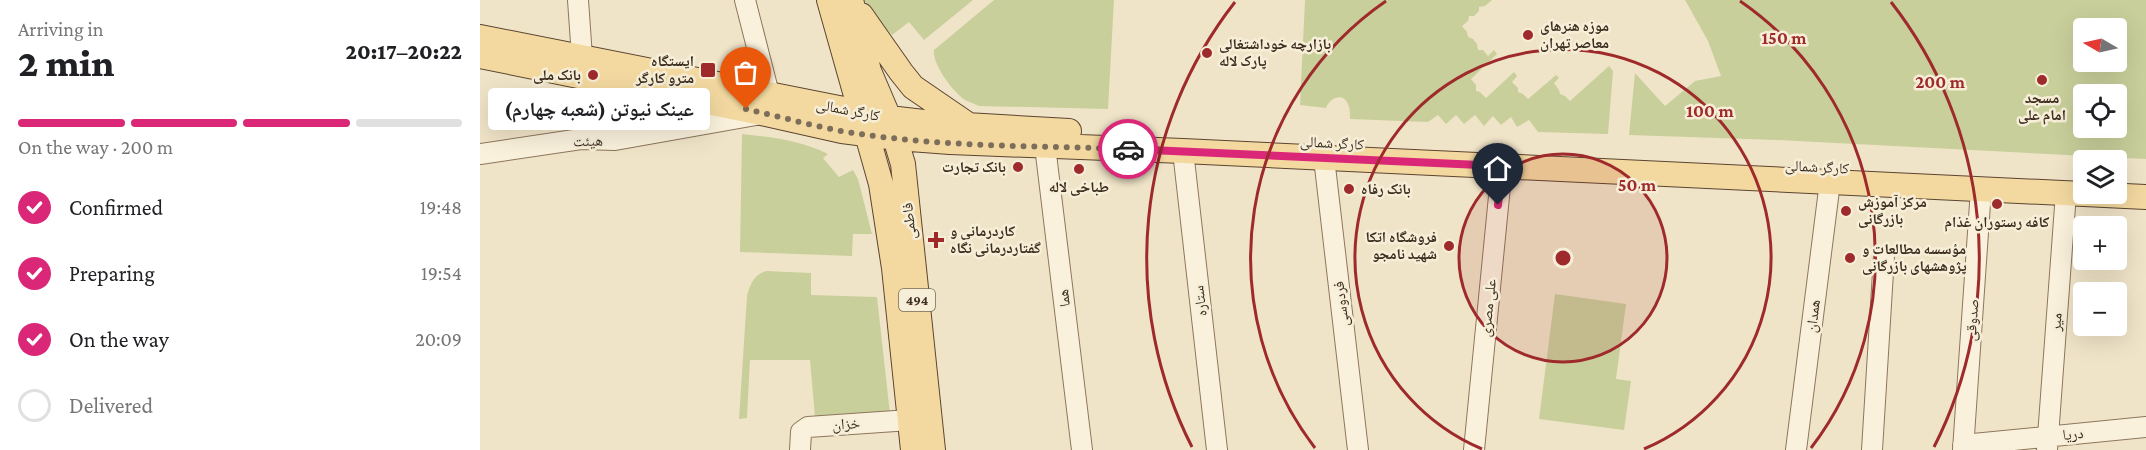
<!DOCTYPE html>
<meta charset="utf-8">
<style>
:root{--surface:#fff;--page:#f6f6f6;--text:#202124;--muted:#757577;--line:#e0e0e0;--accent:#db2777}
body{margin:0;font-family:"Crimson Pro","Noto Naskh Arabic",serif;background:var(--page);color:var(--text);height:100vh;display:flex;flex-direction:column;font-size:22px;white-space:nowrap}
*{box-sizing:border-box;margin:0}
p{font-size:20px;color:var(--muted)}
.icon{flex:none;width:33px;height:33px;fill:none;stroke:currentColor;stroke-width:2;stroke-linecap:round;stroke-linejoin:round}
.map{position:relative;flex:1;overflow:hidden}
.drawer{display:flex;flex-direction:column;background:var(--surface);width:480px}
.drawer>*{flex:none}
.needle{width:39px;rotate:279deg}
.fabs{position:absolute;left:1593px;top:18px;display:grid;gap:12px}
.fabs a{display:grid;place-items:center;width:54px;height:54px;border-radius:6px;background:var(--surface);box-shadow:0 6px 24px #0002;font-size:30px}
.pin{position:absolute;display:grid;place-items:center;width:51px;height:51px;color:#fff;margin:-62px -26px;border-radius:50% 50% 50% 0;rotate:-45deg;box-shadow:0 0 6px #0007}
.pin .icon{rotate:45deg}
.courier{position:absolute;display:grid;place-items:center;width:60px;height:60px;margin:-30px;border:4px solid #db2777;border-radius:50%;background:#fff;color:#222;box-shadow:0 2px 8px #0007}
.bubble{position:absolute;height:42px;border-radius:6px;background:var(--surface);box-shadow:0 6px 24px #0002;font-size:20px;font-weight:800;line-height:42px;text-align:center}
.overview em{font-style:normal;font-weight:800}
.overview div{display:flex;flex-direction:column-reverse}
.overview{display:flex;align-items:center;justify-content:space-between;height:102px;padding:0 18px}
h1{font-size:39px;font-weight:800;line-height:45px}
.bar{display:grid;grid-template-columns:repeat(4,1fr);gap:9px 6px;align-content:center;height:72px;padding:0 18px}
.bar i{height:8px;border-radius:4px;background:var(--line)}
.bar .on{background:var(--accent)}
.bar p{grid-column:span 4}
ol{padding:0 18px;list-style:none}
li{display:flex;align-items:center;gap:18px;height:66px}
li p{margin-inline-start:auto}
li .icon{padding:6px;border-radius:50%;background:var(--accent);color:#fff;stroke-width:4}
li:last-child{color:var(--muted)}
li i{width:33px;height:33px;border:3px solid var(--line);border-radius:50%}
main{display:flex;flex:1;min-height:0}
.map>svg:first-child{display:block}
.green{fill:#c9cf9b;fill-rule:evenodd}
.lines{fill:none;stroke-linecap:round;stroke-linejoin:round}
.minor-casing{stroke:#8d765c;stroke-width:22}
.major-casing{stroke:#5b4430;stroke-width:26}
.minor{stroke:#faf1dc;stroke-width:20}
.major{stroke:#f3d9a0;stroke-width:24}
.done{stroke:#7c6e5b;stroke-width:6;stroke-dasharray:0 10.8}
.route{stroke:#db2777;stroke-width:8}
.ring{fill:none;stroke:#9e2a2b;stroke-width:3}
.poi-dot{fill:#9e2a2b;stroke:#f7eed8;stroke-width:2}
.labels{text-anchor:middle;stroke-width:5;stroke-linejoin:round;paint-order:stroke}
.shield{fill:#f7eed8;stroke:#756857;stroke-width:1.5}
.shield-label{font-size:14px;font-weight:bold;fill:#3d2e20}
.poi-label{font-size:15px;font-weight:bold;fill:#3d2e20;stroke:#f7eed8;text-anchor:start}
.street-label{font-size:15px;fill:#3d2e20;stroke:#f7eed8}
.centre{fill:#9e2a2b;stroke:#f7eed8;stroke-width:3}
.ring-label{font-size:18px;text-anchor:middle;font-weight:bold;fill:#9e2a2b;stroke:#f7eed8;stroke-width:5;stroke-linejoin:round;paint-order:stroke}
</style>
<main>
<section class="drawer">
<div class="overview"><div><h1>2 min</h1><p>Arriving in</p></div><em>20:17–20:22</em></div>
<div class="bar"><i class="on"></i><i class="on"></i><i class="on"></i><i></i><p>On the way · 200 m</p></div>
<ol>
<li><svg class="icon" aria-label="check" viewBox="0 0 24 24"><path d="M5 12l5 5 9-10"/></svg>Confirmed<p>19:48</p></li>
<li><svg class="icon" aria-label="check" viewBox="0 0 24 24"><path d="M5 12l5 5 9-10"/></svg>Preparing<p>19:54</p></li>
<li><svg class="icon" aria-label="check" viewBox="0 0 24 24"><path d="M5 12l5 5 9-10"/></svg>On the way<p>20:09</p></li>
<li><i></i>Delivered</li>
</ol>
</section>
<div class="map">
<svg width="1666" height="450" viewBox="0 0 1666 450">
<rect width="100%" height="100%" fill="#f0e4c8"/>
<path class="green" d="M 384,0 L 493,0 L 444,40 L 429,22 L 412,35 L 397,19 Z
M 514,0 L 634,0 L 628,109 L 499,106 C 495,104 489,102 485,100 C 473,92 452,64 454,50 Z
M 825,0 L 1012,0 L 1005,6 L 999,7 L 999,11 L 994,16 L 989,16 L 988,21 L 982,26 L 987,32 L 988,37 L 993,39 L 997,44 L 998,50 L 1003,50 L 1008,56 L 1014,50 L 1017,54 L 991,79 L 996,85 L 996,91 L 1000,92 L 1006,98 L 1034,72 L 1037,76 L 1032,82 L 1038,88 L 1038,92 L 1043,94 L 1048,99 L 1076,75 L 1079,78 L 1074,83 L 1079,90 L 1080,94 L 1085,96 L 1090,101 L 1129,66 L 1133,71 L 1128,134 L 1058,132 L 1049,120 L 1037,127 L 1031,117 L 1021,125 L 1013,116 L 1004,126 L 995,115 L 984,124 L 976,115 L 966,124 L 958,115 L 948,122 L 870,119 C 870,115 870,108 868,104 C 862,91 849,99 846,108 L 820,105 Z
M 1205,0 L 1666,0 L 1666,159 L 1296,140 L 1149,135 L 1155,73 L 1185,106 L 1215,81 L 1241,76 L 1228,41 ZM 1604,28 L 1636,28 L 1636,62 L 1604,62 ZM 1604,94 L 1636,94 L 1636,128 L 1604,128 Z
M 262,134 C 292,137 321,140 348,154 L 343,158 L 359,177 L 373,170 L 378,179 L 392,234 L 373,234 L 372,256 L 260,252 Z
M 286,271 L 331,273 L 331,295 L 397,297 L 410,414 L 335,417 L 330,360 L 270,360 L 267,418 L 259,419 L 267,296 C 270,284 274,275 286,271 Z
M 1075,294 L 1146,304 L 1136,379 L 1151,381 L 1144,430 L 1059,419 Z"/>
<g class="lines">
<g class="minor-casing">
<path id="minor" d="M 98,0 L 102,57
M 265,0 L 289,94
M 565,146 L 602,450
M 703,151 L 737,450
M 0,154 L 101,139 L 135,140 L 276,115
M 844,158 L 878,450
M 1483,445 L 1666,427
M 320,450 L 321,432 L 328,427 L 430,420
M 994,450 L 1022,166
M 1316,450 L 1350,182
M 1392,450 L 1404,256
M 1483,450 L 1501,189
M 1567,450 L 1586,193"/>
</g>
<g class="major-casing">
<path id="major" d="M 349,0 L 401,184 L 414,268 L 433,450
M 371,0 L 389,71 L 409,118 L 423,164 L 453,450
M 381,15 L 421,72 L 433,87 L 487,124
M 0,37 L 409,118 L 452,123 L 589,131
M 0,56 L 286,114 L 362,131 L 417,138 L 470,142 L 703,151 L 1666,197"/>
</g>
<use href="#minor" class="minor"/>
<use href="#major" class="major"/>
</g>
<g class="lines">
<path class="done" d="M 266,109 C 306,118 346,130 387,135 C 473,147 561,146 648,149"/>
<path class="route" d="M 648,149 L 1022,166 L 1018,205"/>
</g>
<circle cx="1083" cy="258" r="104" fill="#9e2a2b" fill-opacity=".12"/>
<g class="ring">
<circle cx="1083" cy="258" r="104"/>
<path d="M1002 449A208 208 0 1 1 1164 449"/>
<path d="M835 448A312 312 0 0 1 906 1M1260 1A312 312 0 0 1 1331 448"/>
<path d="M712 447A416 416 0 0 1 755 2M1411 2A416 416 0 0 1 1454 447"/>
</g>
<g class="poi-dot">
<circle cx="1048" cy="35" r="6"/>
<circle cx="727" cy="53" r="6"/>
<rect x="220" y="62" width="16" height="16" rx="3"/>
<circle cx="113" cy="75" r="6"/>
<circle cx="1562" cy="80" r="6"/>
<circle cx="538" cy="167" r="6"/>
<circle cx="599" cy="169" r="6"/>
<circle cx="869" cy="189" r="6"/>
<circle cx="1517" cy="204" r="6"/>
<circle cx="1366" cy="211" r="6"/>
<path d="M453 231h6v6h6v6h-6v6h-6v-6h-6v-6h6z"/>
<circle cx="969" cy="246" r="6"/>
<circle cx="1370" cy="258" r="6"/>
</g>
<g class="labels">
<rect class="shield" x="419" y="289" width="36" height="22" rx="4.5"/>
<g class="shield-label">
<text x="437" y="305">494</text>
</g>
<g class="poi-label">
<text x="1060" y="31">موزه هنرهای<tspan x="1060" dy="17">معاصر تهران</tspan></text>
<text x="739" y="49">بازارچه خوداشتغالی<tspan x="739" dy="17">پارک لاله</tspan></text>
<text x="214" y="66" text-anchor="end">ایستگاه<tspan x="214" dy="17">مترو کارگر</tspan></text>
<text x="101" y="80" text-anchor="end">بانک ملی</text>
<text x="1562" y="103" text-anchor="middle">مسجد<tspan x="1562" dy="17">امام علی</tspan></text>
<text x="526" y="172" text-anchor="end">بانک تجارت</text>
<text x="599" y="192" text-anchor="middle">طباخی لاله</text>
<text x="881" y="194">بانک رفاه</text>
<text x="1378" y="207">مرکز آموزش<tspan x="1378" dy="17">بازرگانی</tspan></text>
<text x="1517" y="227" text-anchor="middle">کافه رستوران غذام</text>
<text x="470" y="236">کاردرمانی و<tspan x="470" dy="17">گفتاردرمانی نگاه</tspan></text>
<text x="957" y="242" text-anchor="end">فروشگاه اتکا<tspan x="957" dy="17">شهید نامجو</tspan></text>
<text x="1382" y="254">مؤسسه مطالعات و<tspan x="1382" dy="17">پژوهشهای بازرگانی</tspan></text>
</g>
<g class="street-label">
<text transform="translate(368 110) rotate(11)" y="5">کارگر شمالی</text>
<text transform="translate(108 141) rotate(-2)" y="5">هیئت</text>
<text transform="translate(852 143) rotate(3)" y="5">کارگر شمالی</text>
<text transform="translate(1337 167) rotate(3)" y="5">کارگر شمالی</text>
<text transform="translate(429 221) rotate(-96)" y="5">فاطمی</text>
<text transform="translate(584 298) rotate(-97)" y="5">هما</text>
<text transform="translate(720 301) rotate(-97)" y="5">ستاره</text>
<text transform="translate(861 304) rotate(-97)" y="5">فردوسی</text>
<text transform="translate(1008 308) rotate(-84)" y="5">علی مصری</text>
<text transform="translate(1333 316) rotate(-83)" y="5">همدان</text>
<text transform="translate(1492 320) rotate(-86)" y="5">صدوقی</text>
<text transform="translate(1576 322) rotate(-86)" y="5">میر</text>
<text transform="translate(366 424) rotate(-4)" y="5">خزان</text>
<text transform="translate(1593 434) rotate(-6)" y="5">دریا</text>
</g>
</g>
<circle cx="1083" cy="258" r="9" class="centre"/>
<g class="ring-label">
<text x="1304" y="44">150 m</text>
<text x="1460" y="88">200 m</text>
<text x="1230" y="117">100 m</text>
<text x="1157" y="191">50 m</text>
</g>
</svg>
<div class="fabs">
<a><svg class="needle" viewBox="-14 -14 28 28"><path d="M0-13l5 13h-10z" fill="#e53935"/><path d="M0 13l5-13h-10z" fill="#757577"/></svg></a>
<a><svg class="icon" aria-label="locate" viewBox="0 0 24 24"><circle cx="12" cy="12" r="6"/><path d="M12 2v4M12 18v4M2 12h4M18 12h4"/></svg></a>
<a><svg class="icon" aria-label="layers" viewBox="0 0 24 24"><path d="M12 4l9 5-9 5-9-5zM3 14l9 5 9-5"/></svg></a>
<a>+</a>
<a>−</a>
</div>
<div class="pin" style="left:266px;top:109px;background:#ea580c"><svg class="icon" aria-label="bag" viewBox="0 0 24 24"><path d="M5 8h14l-1 12H6zM9 8a3 3 0 0 1 6 0"/></svg></div>
<div class="pin" style="left:1018px;top:205px;background:#1f2937"><svg class="icon" aria-label="home" viewBox="0 0 24 24"><path d="M3 11l9-7 9 7M6 9v11h12V9"/></svg></div>
<div class="courier" style="left:648px;top:149px"><svg class="icon" aria-label="car" viewBox="0 0 24 24"><path d="M5 17H2v-5l4-1 3-4h7l3 4 3 1v5h-3M9 17h6M6 11h13"/><circle cx="7" cy="17" r="2"/><circle cx="17" cy="17" r="2"/></svg></div>
<div class="bubble" style="left:8px;top:88px;width:222px">عینک نیوتن (شعبه چهارم)</div>
</div>
</main>
